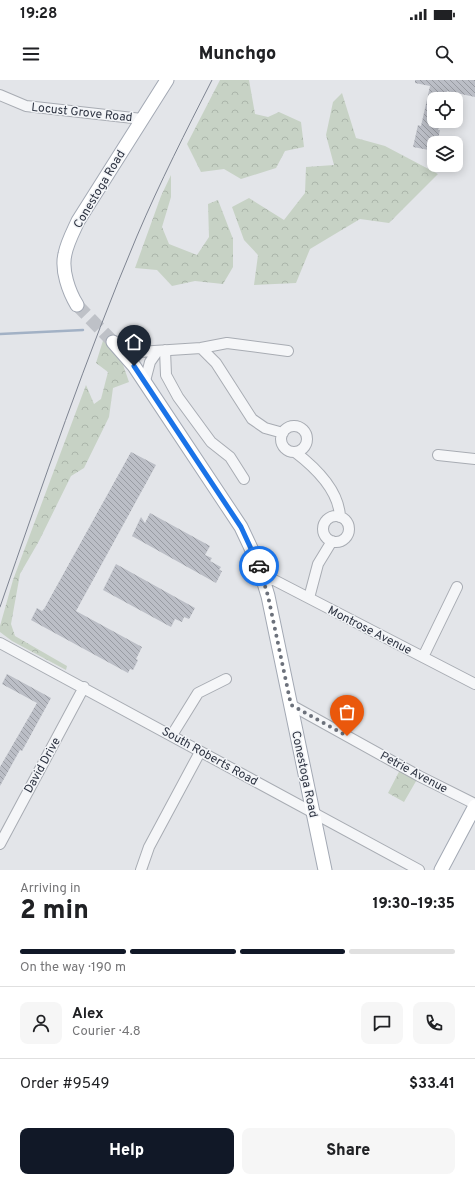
<!DOCTYPE html>
<meta charset="utf-8">
<style>
:root{--surface:#fff;--page:#f6f6f6;--text:#202124;--muted:#757577;--line:#e0e0e0;--accent:#111827}
body{margin:0;font-family:Overpass,sans-serif;background:var(--page);color:var(--text);height:100vh;display:flex;flex-direction:column;font-size:15px;white-space:nowrap}
*{box-sizing:border-box;margin:0}
p{font-size:13px;color:var(--muted)}
.icon{flex:none;width:22px;height:22px;fill:none;stroke:currentColor;stroke-width:2;stroke-linecap:round;stroke-linejoin:round}
.map{position:relative;height:790px;overflow:hidden}
.side{display:flex;flex-direction:column;background:var(--surface);flex:1}
.side>*{flex:none}
.fabs{position:absolute;left:427px;top:12px;display:grid;gap:8px}
.fabs a{display:grid;place-items:center;width:36px;height:36px;border-radius:8px;background:var(--surface);box-shadow:0 2px 10px #0003;font-size:20px}
.pin{position:absolute;display:grid;place-items:center;width:34px;height:34px;color:#fff;margin:-41px -17px;border-radius:50% 50% 50% 0;rotate:-45deg;box-shadow:0 0 4px #0007}
.pin .icon{rotate:45deg}
.courier{position:absolute;display:grid;place-items:center;width:40px;height:40px;margin:-20px;border:3px solid #1a73e8;border-radius:50%;background:#fff;color:#222;box-shadow:0 1px 5px #0007}
.summary em{font-style:normal;font-weight:800}
.summary div{display:flex;flex-direction:column-reverse}
.summary{display:flex;align-items:center;justify-content:space-between;height:68px;padding:0 20px}
h1{font-size:26px;font-weight:800;line-height:30px}
.bar{display:grid;grid-template-columns:repeat(4,1fr);gap:6px 4px;align-content:center;height:48px;padding:0 20px}
.bar i{height:5px;border-radius:3px;background:var(--line)}
.bar .current{background:var(--accent)}
.bar p{grid-column:span 4}
.line{display:flex;align-items:center;gap:10px;padding:0 20px;border-top:1px solid var(--line)}
.line div{flex:1}
.round{display:grid;place-items:center;flex:none;width:42px;height:42px;border-radius:8px;background:var(--page)}
.button{display:flex;gap:8px;margin-top:auto;padding:8px 20px}
.button a{flex:1;height:46px;border-radius:8px;background:var(--accent);color:#fff;font-size:16px;font-weight:800;line-height:46px;text-align:center}
.button a+a{background:var(--page);color:var(--text)}
.status{display:flex;justify-content:space-between;align-items:center;height:28px;padding:0 20px;background:var(--surface);direction:ltr}
.status svg{height:11px;fill:currentColor}
header{display:flex;justify-content:space-between;align-items:center;height:52px;padding:0 20px;background:var(--surface);font-size:18px;font-weight:800}
.map>svg:first-child{display:block}
.forest{fill:url(#forest-crowns)}
.lines{fill:none;stroke-linecap:round;stroke-linejoin:round}
.stream{stroke:#a2b1c5;stroke-width:2.5}
.building{fill:url(#building-back-hatch)}
.major-tunnel{stroke:#bec1c7;stroke-width:13;stroke-dasharray:13 6;stroke-linecap:butt}
.minor-casing{stroke:#a8acb3;stroke-width:12}
.major-casing{stroke:#a3a9b4;stroke-width:15}
.minor{stroke:#f5f6f8;stroke-width:10}
.major{stroke:#fff;stroke-width:13}
.tram{stroke:#7e8491;stroke-width:1}
.done{stroke:#6c717b;stroke-width:4;stroke-dasharray:0 7.2}
.route{stroke:#1a73e8;stroke-width:5}
.labels{text-anchor:middle;stroke-width:3;stroke-linejoin:round;paint-order:stroke}
.street-label{font-size:12px;fill:#2c3240;stroke:#f2f4f7}
</style>
<div class="status"><b>19:28</b><svg viewBox="0 0 49 12"><path d="M0 12V9h3v3zM5 12V6h3v6zM10 12V3h3v9zM15 12V0h3v12zM26 1h20v11H26zM47 4h2v5h-2z"/></svg></div>
<header><svg class="icon" aria-label="menu" viewBox="0 0 24 24"><path d="M4 6h16M4 12h16M4 18h16"/></svg>Munchgo<svg class="icon" aria-label="search" viewBox="0 0 24 24"><circle cx="10" cy="10" r="6"/><path d="M15 15l6 6"/></svg></header>
<div class="map">
<svg width="475" height="790" viewBox="0 0 475 790">
<defs>
<pattern id="forest-crowns" width="20" height="18" patternUnits="userSpaceOnUse"><rect width="20" height="18" fill="#c7d2c5"/><path d="M2 6a3 3 0 1 1 6 0M12 15a3 3 0 1 1 6 0" fill="none" stroke="#abb5aa"/></pattern>
<pattern id="building-back-hatch" width="6" height="6" patternUnits="userSpaceOnUse"><rect width="6" height="6" fill="#bbbec6"/><path d="M-1 5l2 2M0 0l6 6M5-1l2 2" fill="none" stroke="#989ba2"/></pattern>
</defs>
<rect width="100%" height="100%" fill="#e3e5e9"/>
<path class="forest" d="M 220,0 L 249,0 L 255,34 L 268,37 L 279,32 L 301,42 L 304,67 L 285,71 L 276,88 L 241,99 L 224,89 L 201,92 L 187,64 Z
M 342,13 L 356,58 L 385,66 L 438,94 L 389,143 L 360,139 L 310,169 L 296,203 L 254,205 L 258,175 L 244,160 L 232,127 L 249,118 L 284,140 L 305,113 L 306,87 L 334,85 L 326,55 L 333,22 Z
M 171,95 L 171,117 L 162,147 L 169,164 L 197,175 L 209,157 L 208,124 L 218,120 L 233,159 L 233,187 L 223,204 L 195,201 L 172,206 L 157,190 L 135,188 L 161,116 Z
M 106,251 L 113,253 L 109,268 L 121,279 L 129,302 L 113,308 L 109,337 L 84,388 L 71,396 L 39,461 L 20,494 L 11,544 L 15,556 L 67,586 L 66,590 L 12,561 L 0,552 L 0,546 L 13,500 L 86,305 L 94,324 L 101,319 L 108,292 L 96,283 Z
M 402,686 L 419,696 L 404,722 L 388,713 Z"/>
<g class="lines">
<path class="stream" d="M 0,254 L 83,250"/>
</g>
<path class="building" d="M 415,0 L 475,0 L 475,17 L 447,11 L 445,19 L 434,19 L 434,41 L 440,41 L 438,50 L 440,50 L 437,63 L 434,63 L 434,71 L 413,67 L 418,45 L 421,46 L 430,6 L 415,3 Z
M 131,372 L 156,385 L 76,531 L 142,567 L 136,579 L 138,580 L 133,590 L 130,589 L 128,593 L 31,540 L 37,528 L 42,531 L 44,529 Z
M 150,433 L 210,466 L 205,475 L 212,478 L 210,481 L 221,487 L 219,490 L 222,491 L 216,503 L 132,456 L 141,437 L 145,443 Z
M 116,484 L 195,528 L 189,539 L 184,537 L 182,542 L 175,539 L 171,547 L 103,510 Z
M 7,594 L 51,618 L 22,671 L 20,670 L 0,706 L 0,687 L 37,623 L 2,604 Z"/>
<g class="lines">
<path class="major-tunnel" d="M 77,225 L 113,262"/>
<g class="minor-casing">
<path id="minor" d="M 0,15 L 26,26 L 142,39
M 201,268 L 216,283 L 252,339 L 265,348 L 283,353
M 165,270 L 166,295 L 178,317 L 211,362 L 230,377 L 244,399
M 123,273 L 201,268 L 227,263 L 288,271
M 145,301 L 150,282 L 157,272
M281 359a13 13 0 1 1 26 0a13 13 0 1 1-26 0Z
M 295,372 C 316,388 339,410 340,437
M 438,375 L 475,379
M323 449a13 13 0 1 1 26 0a13 13 0 1 1-26 0Z
M 264,500 L 274,500 L 475,604
M 309,518 L 318,484 L 332,461
M 0,563 L 419,790
M 423,577 L 457,507
M 291,625 L 419,696 L 475,724
M 172,655 L 198,613 L 226,599
M 0,764 L 84,607
M 141,790 L 149,767 L 200,672"/>
</g>
<g class="major-casing">
<path id="major" d="M 77,225 C 69,212 61,190 65,174 C 67,163 73,152 78,141 L 167,0
M 113,262 L 134,286 L 241,447 L 258,483 L 268,516 L 325,790
M 441,790 L 475,726"/>
</g>
<use href="#minor" class="minor"/>
<use href="#major" class="major"/>
<path class="tram" d="M 0,527 C 43,403 86,277 137,156 C 160,102 186,51 212,0"/>
</g>
<g class="lines">
<path class="done" d="M 259,486 L 268,516 L 291,625 L 347,656"/>
<path class="route" d="M 134,286 L 241,447 L 259,486"/>
</g>
<g class="labels">
<g class="street-label">
<text transform="translate(82 32) rotate(6)" y="4">Locust Grove Road</text>
<text transform="translate(99 109) rotate(-59)" y="4">Conestoga Road</text>
<text transform="translate(370 550) rotate(27)" y="4">Montrose Avenue</text>
<text transform="translate(210 676) rotate(29)" y="4">South Roberts Road</text>
<text transform="translate(42 685) rotate(-61)" y="4">David Drive</text>
<text transform="translate(414 692) rotate(28)" y="4">Petrie Avenue</text>
<text transform="translate(305 694) rotate(78)" y="4">Conestoga Road</text>
</g>
</g>
</svg>
<div class="fabs">
<a><svg class="icon" aria-label="locate" viewBox="0 0 24 24"><circle cx="12" cy="12" r="6"/><path d="M12 2v4M12 18v4M2 12h4M18 12h4"/></svg></a>
<a><svg class="icon" aria-label="layers" viewBox="0 0 24 24"><path d="M12 4l9 5-9 5-9-5zM3 14l9 5 9-5"/></svg></a>
</div>
<div class="pin" style="left:347px;top:656px;background:#ea580c"><svg class="icon" aria-label="bag" viewBox="0 0 24 24"><path d="M5 8h14l-1 12H6zM9 8a3 3 0 0 1 6 0"/></svg></div>
<div class="pin" style="left:134px;top:286px;background:#1f2937"><svg class="icon" aria-label="home" viewBox="0 0 24 24"><path d="M3 11l9-7 9 7M6 9v11h12V9"/></svg></div>
<div class="courier" style="left:259px;top:486px"><svg class="icon" aria-label="car" viewBox="0 0 24 24"><path d="M5 17H2v-5l4-1 3-4h7l3 4 3 1v5h-3M9 17h6M6 11h13"/><circle cx="7" cy="17" r="2"/><circle cx="17" cy="17" r="2"/></svg></div>
</div>
<section class="side">
<div class="summary"><div><h1>2 min</h1><p>Arriving in</p></div><em>19:30–19:35</em></div>
<div class="bar"><i class="current"></i><i class="current"></i><i class="current"></i><i></i><p>On the way · 190 m</p></div>
<div class="line" style="height:72px"><a class="round"><svg class="icon" aria-label="person" viewBox="0 0 24 24"><circle cx="12" cy="8" r="4"/><path d="M4 21q1-7 8-7t8 7"/></svg></a><div><b>Alex</b><p>Courier · 4.8</p></div><a class="round"><svg class="icon" aria-label="chat" viewBox="0 0 24 24"><path d="M4 5h16v11H9l-5 4z"/></svg></a><a class="round"><svg class="icon" aria-label="phone" viewBox="0 0 24 24"><path d="M5 4h4l2 5-3 2q2 4 5 5l2-3 5 2v4C11 20 4 13 5 4z"/></svg></a></div>
<div class="line" style="height:52px"><div>Order #9549</div><b>$33.41</b></div>
<div class="button"><a>Help</a><a>Share</a></div>
</section>
